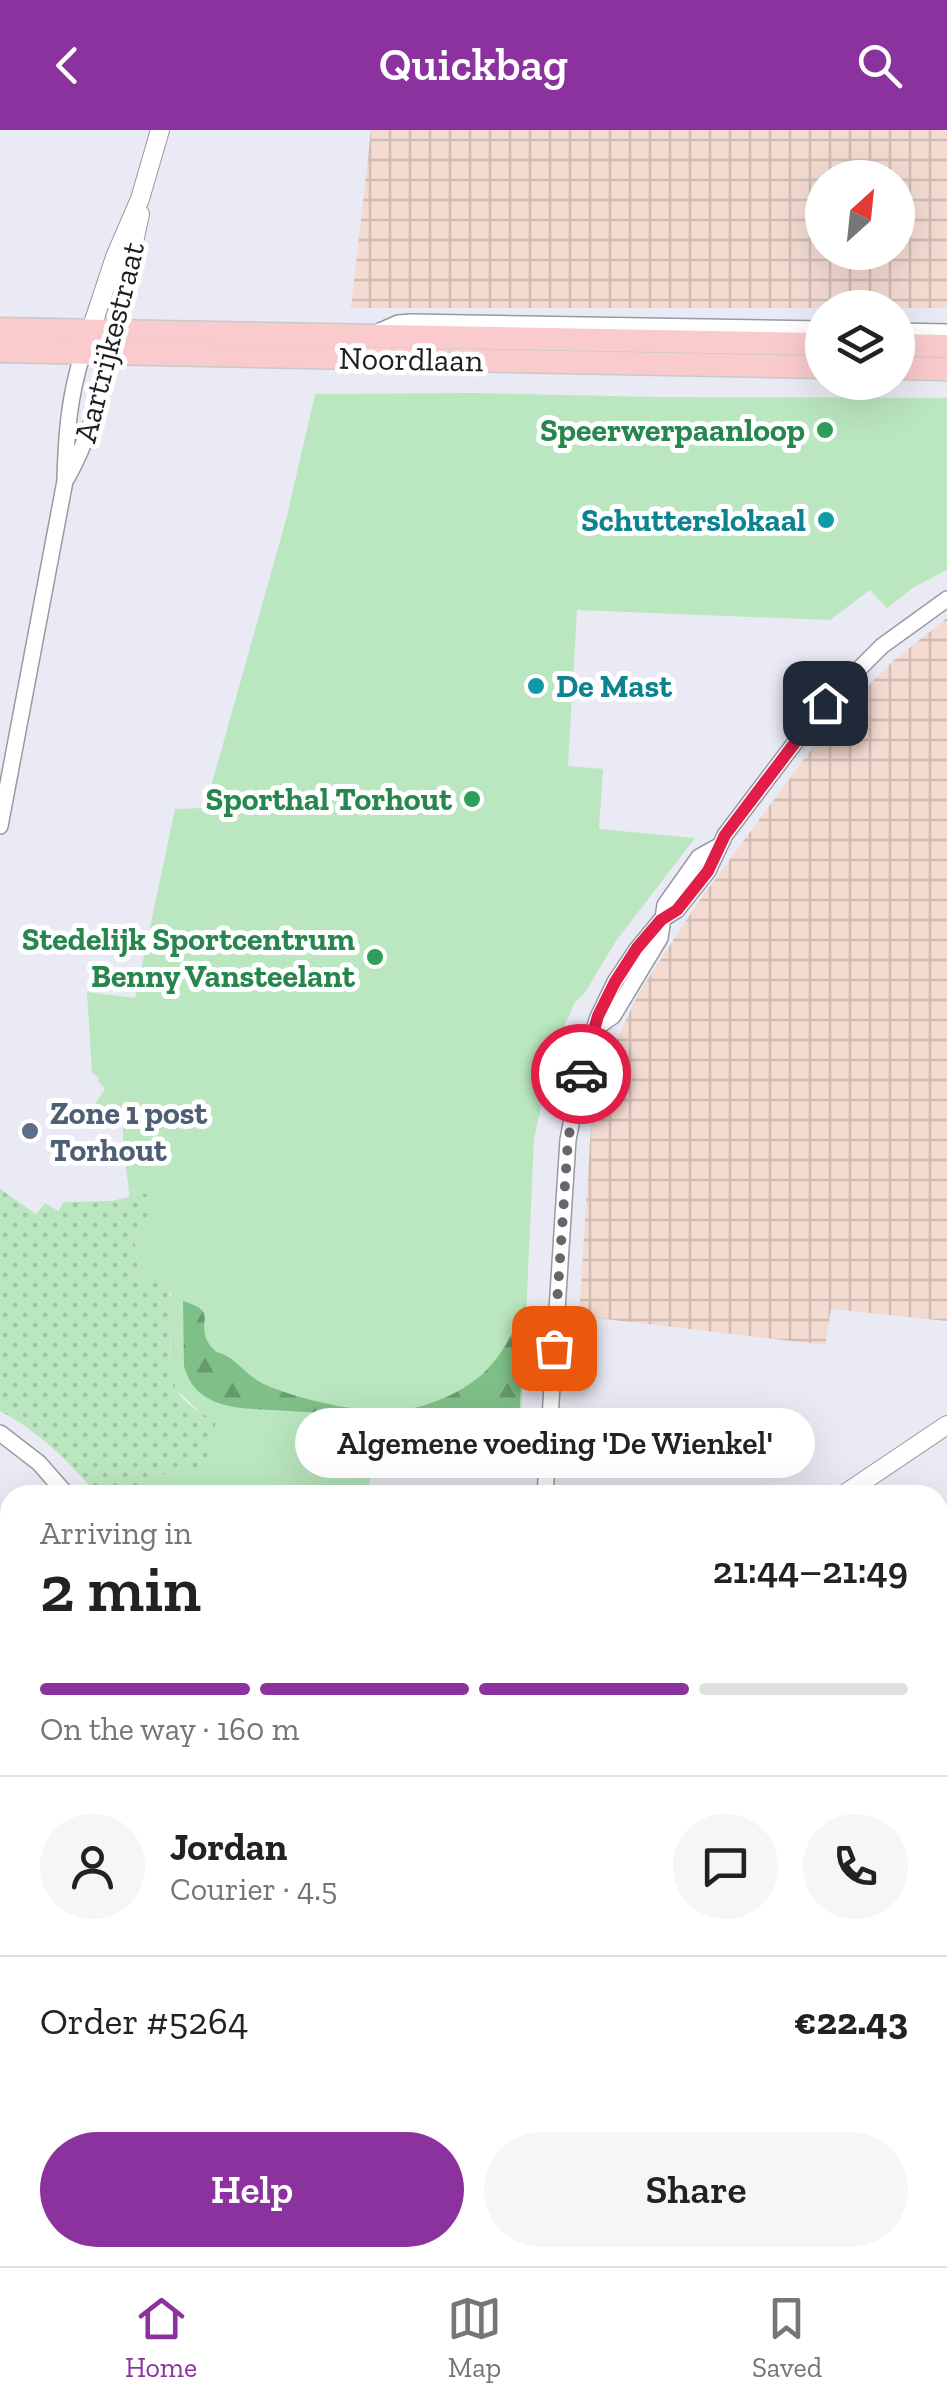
<!DOCTYPE html>
<meta charset="utf-8">
<style>
:root{--surface:#fff;--page:#f6f6f6;--text:#222;--muted:#767676;--line:#e0e0e0;--accent:#8b329e}
body{margin:0;font-family:"Zilla Slab",serif;background:var(--page);color:var(--text);height:100vh;display:flex;flex-direction:column;font-size:38px;white-space:nowrap}
*{box-sizing:border-box;margin:0}
p{font-size:32px;color:var(--muted)}
.icon{flex:none;width:55px;height:55px;fill:none;stroke:currentColor;stroke-width:2;stroke-linecap:round;stroke-linejoin:round}
.map{position:relative;flex:1;overflow:hidden}
.side{position:absolute;left:0px;top:1355px;width:948px;height:782px;display:flex;flex-direction:column;background:var(--surface);border-radius:30px 30px 0 0;box-shadow:0 10px 40px #0002}
.side>*{flex:none}
.needle{width:65px;rotate:27deg}
.controls{position:absolute;left:805px;top:30px;display:grid;gap:20px}
.controls a{display:grid;place-items:center;width:110px;height:110px;border-radius:50%;background:var(--surface);box-shadow:0 10px 40px #0002;font-size:50px}
.pin{position:absolute;display:grid;place-items:center;width:85px;height:85px;color:#fff;margin:-42px;border-radius:20px;box-shadow:0 5px 15px #0006}
.courier{position:absolute;display:grid;place-items:center;width:100px;height:100px;margin:-50px;border:8px solid #e11d48;border-radius:50%;background:#fff;color:#222;box-shadow:0 2px 12px #0007}
.bubble{position:absolute;height:70px;border-radius:35px;background:var(--surface);box-shadow:0 10px 40px #0002;font-size:32px;font-weight:600;line-height:70px;text-align:center}
.headline em{font-style:normal;font-weight:600}
.headline div{display:flex;flex-direction:column-reverse}
.headline{display:flex;align-items:center;justify-content:space-between;height:170px;padding:0 40px}
h1{font-size:65px;font-weight:600;line-height:75px}
.bar{display:grid;grid-template-columns:repeat(4,1fr);gap:15px 10px;align-content:center;height:120px;padding:0 40px}
.bar i{height:12px;border-radius:8px;background:var(--line)}
.bar .selected{background:var(--accent)}
.bar p{grid-column:span 4}
.line{display:flex;align-items:center;gap:25px;padding:0 40px;border-top:2px solid var(--line)}
.line div{flex:1}
.round{display:grid;place-items:center;flex:none;width:105px;height:105px;border-radius:52px;background:var(--page)}
.button{display:flex;gap:20px;margin-top:auto;padding:20px 40px}
.button a{flex:1;height:115px;border-radius:60px;background:var(--accent);color:#fff;font-size:40px;font-weight:600;line-height:115px;text-align:center}
.button a+a{background:var(--page);color:var(--text)}
header{display:flex;justify-content:space-between;align-items:center;height:130px;padding:0 40px;background:var(--accent);color:#fff;font-size:45px;font-weight:600}
.dock{display:flex;justify-content:space-around;align-items:center;height:140px;border-top:2px solid var(--line);background:var(--surface);font-size:28px;color:var(--muted)}
.dock a{display:grid;justify-items:center;gap:5px}
.dock .selected{color:var(--accent)}
.map>svg:first-child{display:block}
.built{fill:#dde}
.industrial{fill:url(#industrial-grid);fill-rule:evenodd}
.grass{fill:#bae7bf}
.forest{fill:url(#forest-firs)}
.cemetery{fill:url(#cemetery-stones)}
.park{fill:url(#park-dots)}
.lines{fill:none;stroke-linecap:round;stroke-linejoin:round}
.minor-casing{stroke:#9999a3;stroke-width:18}
.tertiary-casing{stroke:#9999a3;stroke-width:20}
.primary-casing{stroke:#c9c9ca;stroke-width:25}
.minor{stroke:#fff;stroke-width:15}
.tertiary{stroke:#fff;stroke-width:18}
.primary{stroke:#facbcd;stroke-width:22}
.rail{stroke:#616167;stroke-width:6;stroke-dasharray:20 10;stroke-linecap:butt}
.done{stroke:#66666c;stroke-width:10;stroke-dasharray:0 18}
.route{stroke:#e11d48;stroke-width:12}
.leisure-dot{fill:#2e9e5b;stroke:#fff;stroke-width:4}
.culture-dot{fill:#0f9aa8;stroke:#fff;stroke-width:4}
.service-dot{fill:#5c6f8a;stroke:#fff;stroke-width:4}
.labels{text-anchor:middle;stroke-width:10;stroke-linejoin:round;paint-order:stroke}
.street-label{font-size:32px;fill:#1f1f23;stroke:#fff}
.leisure-label{font-size:32px;font-weight:bold;fill:#27864d;stroke:#fff;text-anchor:end}
.culture-label{font-size:32px;font-weight:bold;fill:#0d838f;stroke:#fff;text-anchor:end}
.service-label{font-size:32px;font-weight:bold;fill:#4e5e75;stroke:#fff;text-anchor:start}
</style>
<header><svg class="icon" aria-label="back" viewBox="0 0 24 24"><path d="M15 5l-7 7 7 7"/></svg>Quickbag<svg class="icon" aria-label="search" viewBox="0 0 24 24"><circle cx="10" cy="10" r="6"/><path d="M15 15l6 6"/></svg></header>
<div class="map">
<svg width="947" height="2136" viewBox="0 0 947 2136">
<defs>
<pattern id="industrial-grid" width="8" height="8" patternUnits="userSpaceOnUse" patternTransform="scale(2.5)"><rect width="8" height="8" fill="#f3dbd1"/><path d="M0 4h8M4 0v8" fill="none" stroke="#d0bcb3"/></pattern>
<pattern id="forest-firs" width="22" height="20" patternUnits="userSpaceOnUse" patternTransform="scale(2.5)"><rect width="22" height="20" fill="#7fc088"/><path d="M5 1l3.5 6h-7zM16 11l3.5 6h-7z" fill="#679b6f"/></pattern>
<pattern id="cemetery-stones" width="16" height="16" patternUnits="userSpaceOnUse" patternTransform="scale(2.5)"><rect width="16" height="16" fill="#bae7bf"/><path d="M2 7V4a2 2 0 0 1 4 0v3zM10 15v-3a2 2 0 0 1 4 0v3z" fill="#9fc6a4"/></pattern>
<pattern id="park-dots" width="8" height="8" patternUnits="userSpaceOnUse" patternTransform="scale(2.5)"><rect width="8" height="8" fill="#bae7bf"/><path d="M2 2h.1M6 6h.1" fill="none" stroke="#9fc6a4" stroke-width="1.8" stroke-linecap="round"/></pattern>
</defs>
<rect width="100%" height="100%" fill="#eaeaf4"/>
<path class="built" d="M 938,1821 L 947,1822 L 947,1991 L 938,1998 Z"/>
<path class="industrial" d="M 371,0 L 947,0 L 947,178 L 351,178 ZM 822,48 L 898,48 L 898,122 L 822,122 Z
M 947,488 L 947,1191 L 831,1179 L 825,1215 L 579,1186 L 591,997 L 599,948 L 638,864 L 699,771 L 831,593 L 893,531 Z"/>
<path class="grass" d="M 473,263 L 658,267 L 947,268 L 947,440 L 914,457 L 887,478 L 870,460 L 830,490 L 577,480 L 568,636 L 603,639 L 599,699 L 695,708 L 616,811 L 584,864 L 575,872 L 565,894 L 546,955 L 534,1009 L 521,1296 L 374,1287 L 369,1365 L 148,1365 L 141,1349 L 202,1284 L 177,1260 L 170,1247 L 171,1162 L 139,1151 L 134,1103 L 140,1060 L 129,1061 L 123,1016 L 123,996 L 94,975 L 105,959 L 98,951 L 99,948 L 92,943 L 87,862 L 135,868 L 175,679 L 205,678 L 287,386 L 315,264 Z"/>
<path class="forest" d="M 183,1171 C 217,1182 199,1187 206,1208 C 208,1214 212,1217 216,1222 C 236,1226 246,1247 266,1255 C 300,1270 366,1285 402,1280 C 433,1276 471,1259 491,1235 C 507,1217 516,1196 525,1174 L 519,1294 L 253,1279 C 222,1277 193,1270 184,1236 Z"/>
<path class="cemetery" d="M 938,1432 L 947,1440 L 947,1784 L 938,1784 Z"/>
<path class="park" d="M 0,1059 L 36,1084 L 45,1073 L 58,1081 L 64,1072 L 111,1071 L 129,1067 L 129,1061 L 140,1060 L 151,1068 L 143,1100 L 134,1103 L 139,1151 L 164,1149 C 172,1164 171,1170 171,1186 C 170,1239 161,1265 216,1291 L 210,1334 L 142,1349 L 148,1365 L 97,1365 C 71,1333 37,1300 0,1281 Z"/>
<g class="lines">
<g class="minor-casing">
<path id="minor" d="M 898,201 L 947,202
M 373,204 L 398,193 L 411,192 L 822,199
M 67,348 C 89,309 101,267 110,223
M 0,696 L 65,351 C 66,307 69,265 83,223
M 593,900 L 613,886 L 660,808 L 665,775 L 699,727 L 719,716
M 0,1303 L 39,1333 L 67,1365
M 545,1365 L 568,1010 L 582,936 L 598,887 L 615,852 L 637,819 L 661,790 L 677,780 L 708,741 L 725,705 L 825,573 L 882,516 L 947,469
M 938,1801 L 947,1801"/>
</g>
<g class="tertiary-casing">
<path id="tertiary" d="M 113,210 L 140,84
M 87,212 L 115,127 L 140,69 L 160,0
M 843,1365 L 947,1295
M 0,1789 L 10,1783"/>
</g>
<g class="primary-casing">
<path id="primary" d="M 0,199 L 822,214
M 898,215 L 947,216
M 0,221 L 822,237
M 898,238 L 947,239"/>
</g>
<use href="#minor" class="minor"/>
<use href="#tertiary" class="tertiary"/>
<use href="#primary" class="primary"/>
<path class="rail" d="M 938,2027 L 947,2020
M 772,2136 L 783,2128"/>
</g>
<g class="lines">
<path class="done" d="M 554,1218 L 568,1010 L 581,944"/>
<path class="route" d="M 581,944 L 598,886 L 615,852 L 637,818 L 661,790 L 677,780 L 708,741 L 725,705 L 825,573"/>
</g>
<g class="leisure-dot">
<circle cx="825" cy="300" r="10"/>
<circle cx="472" cy="669" r="10"/>
<circle cx="375" cy="827" r="10"/>
</g>
<g class="culture-dot">
<circle cx="826" cy="390" r="10"/>
<circle cx="536" cy="556" r="10"/>
</g>
<circle class="service-dot" cx="30" cy="1001" r="10"/>
<g class="labels">
<g class="street-label">
<text transform="translate(109 212) rotate(-76)" y="11">Aartrijkestraat</text>
<text transform="translate(411 229) rotate(1)" y="11">Noordlaan</text>
</g>
<g class="leisure-label">
<text x="805" y="311">Speerwerpaanloop</text>
<text x="452" y="680">Sporthal Torhout</text>
<text x="355" y="820">Stedelijk Sportcentrum<tspan x="355" dy="37">Benny Vansteelant</tspan></text>
</g>
<g class="culture-label">
<text x="806" y="401">Schutterslokaal</text>
<text x="556" y="567" text-anchor="start">De Mast</text>
</g>
<g class="service-label">
<text x="50" y="994">Zone 1 post<tspan x="50" dy="37">Torhout</tspan></text>
</g>
</g>
</svg>
<div class="controls">
<a><svg class="needle" viewBox="-14 -14 28 28"><path d="M0-13l5 13h-10z" fill="#e53935"/><path d="M0 13l5-13h-10z" fill="#767676"/></svg></a>
<a><svg class="icon" aria-label="layers" viewBox="0 0 24 24"><path d="M12 4l9 5-9 5-9-5zM3 14l9 5 9-5"/></svg></a>
</div>
<div class="pin" style="left:554px;top:1218px;background:#ea580c"><svg class="icon" aria-label="bag" viewBox="0 0 24 24"><path d="M5 8h14l-1 12H6zM9 8a3 3 0 0 1 6 0"/></svg></div>
<div class="pin" style="left:825px;top:573px;background:#1f2937"><svg class="icon" aria-label="home" viewBox="0 0 24 24"><path d="M3 11l9-7 9 7M6 9v11h12V9"/></svg></div>
<div class="courier" style="left:581px;top:944px"><svg class="icon" aria-label="car" viewBox="0 0 24 24"><path d="M5 17H2v-5l4-1 3-4h7l3 4 3 1v5h-3M9 17h6M6 11h13"/><circle cx="7" cy="17" r="2"/><circle cx="17" cy="17" r="2"/></svg></div>
<div class="bubble" style="left:295px;top:1278px;width:520px">Algemene voeding 'De Wienkel'</div>
<section class="side">
<div class="headline"><div><h1>2 min</h1><p>Arriving in</p></div><em>21:44–21:49</em></div>
<div class="bar"><i class="selected"></i><i class="selected"></i><i class="selected"></i><i></i><p>On the way · 160 m</p></div>
<div class="line" style="height:180px"><a class="round"><svg class="icon" aria-label="person" viewBox="0 0 24 24"><circle cx="12" cy="8" r="4"/><path d="M4 21q1-7 8-7t8 7"/></svg></a><div><b>Jordan</b><p>Courier · 4.5</p></div><a class="round"><svg class="icon" aria-label="chat" viewBox="0 0 24 24"><path d="M4 5h16v11H9l-5 4z"/></svg></a><a class="round"><svg class="icon" aria-label="phone" viewBox="0 0 24 24"><path d="M5 4h4l2 5-3 2q2 4 5 5l2-3 5 2v4C11 20 4 13 5 4z"/></svg></a></div>
<div class="line" style="height:130px"><div>Order #5264</div><b>€22.43</b></div>
<div class="button"><a>Help</a><a>Share</a></div>
</section>
</div>
<nav class="dock">
<a class="selected"><svg class="icon" aria-label="home" viewBox="0 0 24 24"><path d="M3 11l9-7 9 7M6 9v11h12V9"/></svg>Home</a>
<a><svg class="icon" aria-label="map" viewBox="0 0 24 24"><path d="M3 6l6-2 6 2 6-2v14l-6 2-6-2-6 2zM9 4v14M15 6v14"/></svg>Map</a>
<a><svg class="icon" aria-label="saved" viewBox="0 0 24 24"><path d="M7 4h10v16l-5-4-5 4z"/></svg>Saved</a>
</nav>
